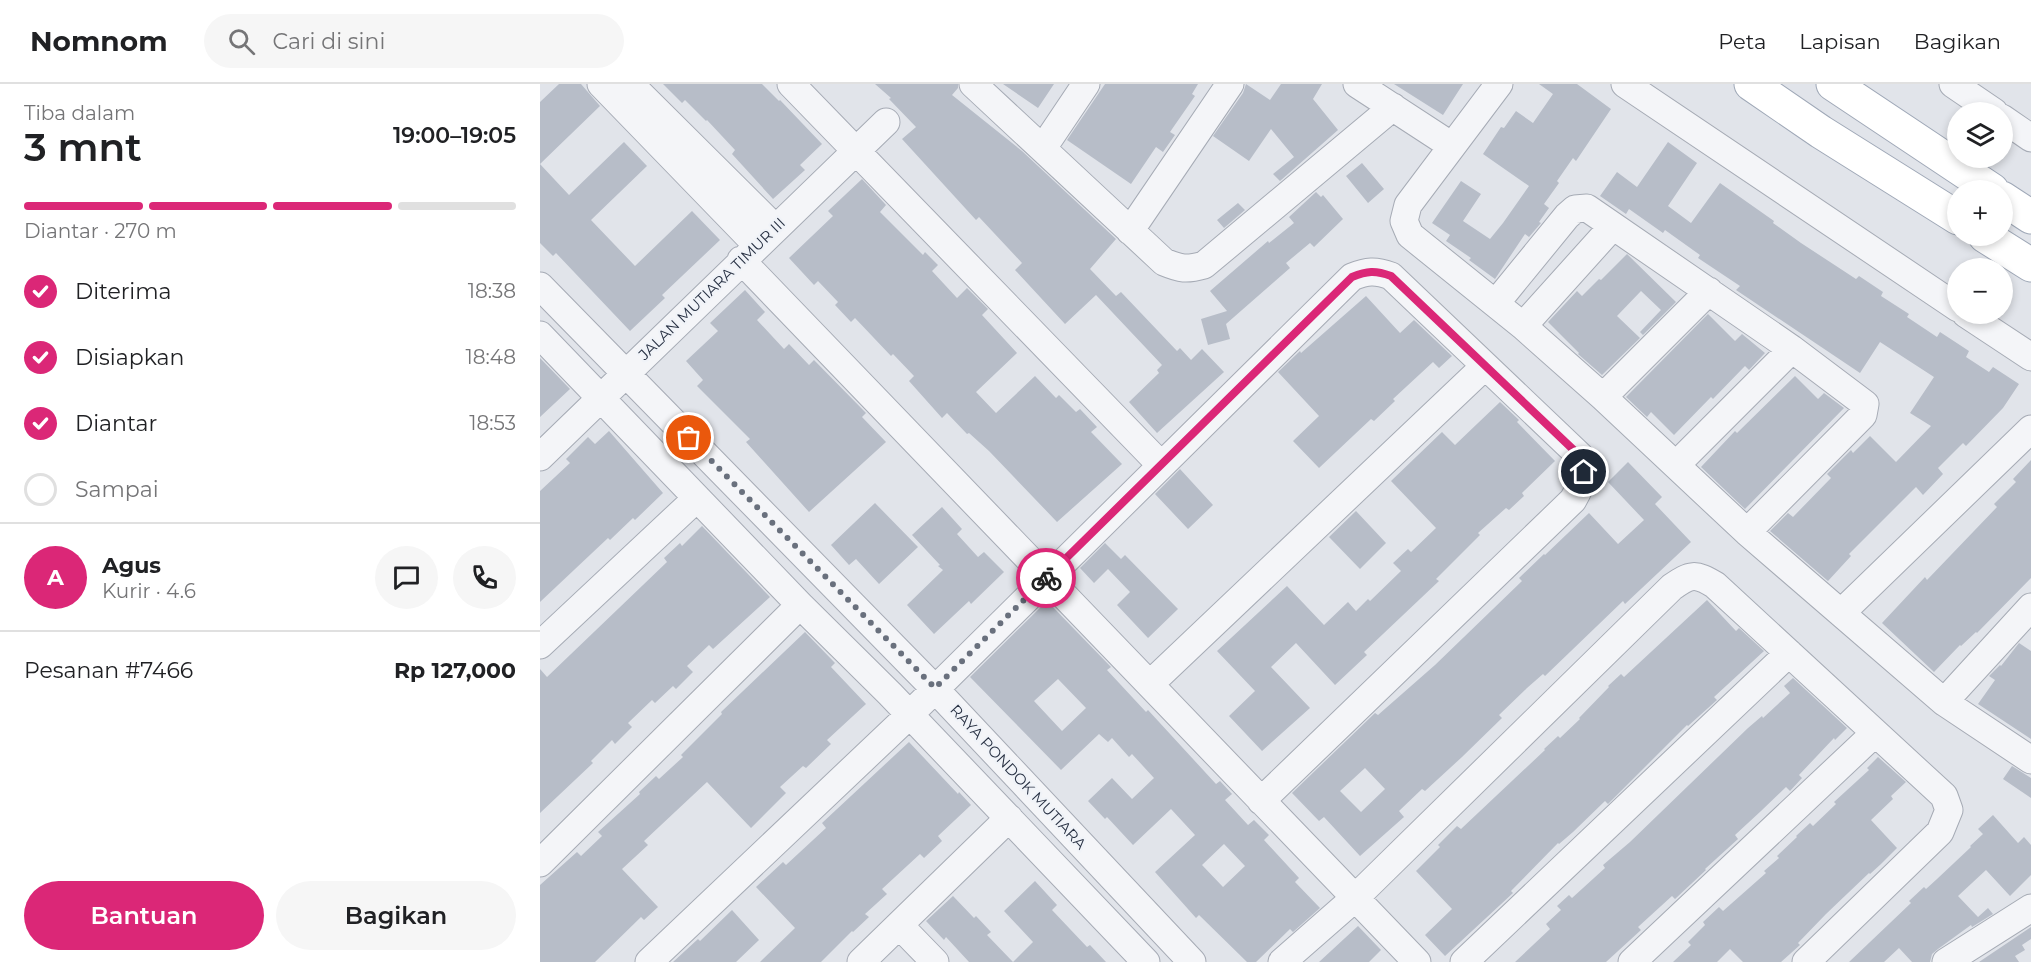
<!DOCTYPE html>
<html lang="id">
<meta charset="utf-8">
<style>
:root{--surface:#fff;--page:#f6f6f6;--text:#202124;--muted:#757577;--line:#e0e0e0;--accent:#db2777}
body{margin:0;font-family:Montserrat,sans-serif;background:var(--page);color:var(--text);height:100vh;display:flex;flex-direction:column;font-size:22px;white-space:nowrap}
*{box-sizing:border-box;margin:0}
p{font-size:20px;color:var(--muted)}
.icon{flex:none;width:33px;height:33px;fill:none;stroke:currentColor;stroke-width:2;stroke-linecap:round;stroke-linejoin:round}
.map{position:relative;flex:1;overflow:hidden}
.sheet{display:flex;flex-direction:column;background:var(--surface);width:540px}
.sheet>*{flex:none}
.controls{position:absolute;left:1407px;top:18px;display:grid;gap:12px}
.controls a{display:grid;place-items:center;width:66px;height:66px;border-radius:50%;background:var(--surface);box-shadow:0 3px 9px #0003;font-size:30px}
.pin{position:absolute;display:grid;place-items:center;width:51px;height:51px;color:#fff;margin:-26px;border:3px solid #fff;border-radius:50%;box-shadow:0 2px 6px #0007}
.courier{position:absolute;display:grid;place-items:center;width:60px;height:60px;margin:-30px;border:4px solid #db2777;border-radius:50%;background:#fff;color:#222;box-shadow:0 2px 8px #0007}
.overview em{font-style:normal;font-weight:600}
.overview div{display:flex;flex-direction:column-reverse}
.overview{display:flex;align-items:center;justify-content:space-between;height:102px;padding:0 24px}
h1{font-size:39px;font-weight:600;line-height:45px}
.bar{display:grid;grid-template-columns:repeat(4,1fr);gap:9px 6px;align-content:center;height:72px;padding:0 24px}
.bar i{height:8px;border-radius:4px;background:var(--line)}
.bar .selected{background:var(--accent)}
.bar p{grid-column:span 4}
.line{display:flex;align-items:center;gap:15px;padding:0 24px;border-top:2px solid var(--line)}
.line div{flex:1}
.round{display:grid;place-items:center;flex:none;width:63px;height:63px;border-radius:32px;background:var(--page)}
ol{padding:0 24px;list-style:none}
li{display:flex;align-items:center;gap:18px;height:66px}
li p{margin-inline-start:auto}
li .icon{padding:6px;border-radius:50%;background:var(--accent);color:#fff;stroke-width:4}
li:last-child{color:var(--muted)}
li i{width:33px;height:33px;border:3px solid var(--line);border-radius:50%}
.cta{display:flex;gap:12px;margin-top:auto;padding:12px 24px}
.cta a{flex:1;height:69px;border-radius:36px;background:var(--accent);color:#fff;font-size:24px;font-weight:600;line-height:69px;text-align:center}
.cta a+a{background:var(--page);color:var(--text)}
header{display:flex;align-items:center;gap:36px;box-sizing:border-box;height:84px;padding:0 30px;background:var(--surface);border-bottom:2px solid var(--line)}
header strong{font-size:28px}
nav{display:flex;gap:33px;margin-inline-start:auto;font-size:21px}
.search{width:420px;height:54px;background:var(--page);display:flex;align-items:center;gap:15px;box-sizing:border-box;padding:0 21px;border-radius:33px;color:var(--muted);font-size:22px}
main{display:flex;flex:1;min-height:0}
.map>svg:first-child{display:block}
.building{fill:#b7bdc8;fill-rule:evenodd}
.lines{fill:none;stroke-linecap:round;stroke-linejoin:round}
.minor-casing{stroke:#a6abb5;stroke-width:29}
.major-casing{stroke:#9fa8b7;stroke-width:35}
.minor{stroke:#f4f5f8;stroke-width:27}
.major{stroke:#fff;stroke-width:33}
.done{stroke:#69707d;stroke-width:6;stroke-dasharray:0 10.8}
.route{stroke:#db2777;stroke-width:8}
.labels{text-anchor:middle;stroke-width:4.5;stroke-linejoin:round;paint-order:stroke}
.street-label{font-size:15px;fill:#283143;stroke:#f0f3f8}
</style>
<header>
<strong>Nomnom</strong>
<div class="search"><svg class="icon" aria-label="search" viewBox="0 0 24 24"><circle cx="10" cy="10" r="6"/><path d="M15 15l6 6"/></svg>Cari di sini</div>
<nav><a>Peta</a><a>Lapisan</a><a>Bagikan</a></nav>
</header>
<main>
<section class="sheet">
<div class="overview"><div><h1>3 mnt</h1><p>Tiba dalam</p></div><em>19:00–19:05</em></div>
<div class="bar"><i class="selected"></i><i class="selected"></i><i class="selected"></i><i></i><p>Diantar · 270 m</p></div>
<ol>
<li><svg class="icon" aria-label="check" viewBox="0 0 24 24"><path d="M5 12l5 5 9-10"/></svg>Diterima<p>18:38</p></li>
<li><svg class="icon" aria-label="check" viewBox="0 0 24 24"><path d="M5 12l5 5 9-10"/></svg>Disiapkan<p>18:48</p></li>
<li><svg class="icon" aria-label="check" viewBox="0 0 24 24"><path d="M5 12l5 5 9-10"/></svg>Diantar<p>18:53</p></li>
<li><i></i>Sampai</li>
</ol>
<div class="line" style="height:108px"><b class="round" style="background:var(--accent);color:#fff">A</b><div><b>Agus</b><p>Kurir · 4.6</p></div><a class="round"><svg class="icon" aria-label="chat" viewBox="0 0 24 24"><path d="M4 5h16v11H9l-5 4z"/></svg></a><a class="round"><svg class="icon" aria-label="phone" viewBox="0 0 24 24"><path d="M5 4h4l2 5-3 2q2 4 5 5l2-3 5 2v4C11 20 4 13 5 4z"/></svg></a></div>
<div class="line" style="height:78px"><div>Pesanan #7466</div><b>Rp 127,000</b></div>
<div class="cta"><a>Bantuan</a><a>Bagikan</a></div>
</section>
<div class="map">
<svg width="1491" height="878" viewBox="0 0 1491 878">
<rect width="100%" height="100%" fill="#e1e4ea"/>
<path class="building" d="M 19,0 L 41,0 L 60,22 L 0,80 L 0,18 Z
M 123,0 L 222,0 L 239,17 L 240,16 L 282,60 L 260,81 L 265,86 L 233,115 L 192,70 L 195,66 L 167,36 L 166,37 L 145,16 L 142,19 Z
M 335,0 L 418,0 L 418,4 L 412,11 L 482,67 L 576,155 L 550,185 L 576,212 L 581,208 L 637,267 L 640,264 L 651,276 L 662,265 L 684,288 L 617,349 L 589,318 L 619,289 L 617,286 L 622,281 L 556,211 L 525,240 L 475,186 L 482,179 L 439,133 L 436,136 L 362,55 L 376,43 L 349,15 L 351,14 Z
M 463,0 L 514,0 L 498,24 Z
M 565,0 L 658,0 L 652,10 L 655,12 L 630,48 L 635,51 L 623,68 L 616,63 L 591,100 L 527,56 Z
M 706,0 L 730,16 L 741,0 L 782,0 L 773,15 L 798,46 L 740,97 L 733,90 L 754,73 L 731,45 L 709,77 L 673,52 L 703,9 Z
M 854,0 L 923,0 L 903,31 Z
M 999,0 L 1037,0 L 1071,25 L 1036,77 L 1033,74 L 1017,97 L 1019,99 L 1004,120 L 1009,124 L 999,138 L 1001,139 L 989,153 L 985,150 L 955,195 L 929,176 L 931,174 L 906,157 L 910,151 L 892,139 L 921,97 L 941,110 L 923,137 L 950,155 L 963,139 L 989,102 L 943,70 L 961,43 L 964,44 L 976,27 L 993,39 L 1013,10 Z
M 84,58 L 107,82 L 51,136 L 95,182 L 152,127 L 180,156 L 122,211 L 125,214 L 90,247 L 16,169 L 13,172 L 0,159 L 0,80 L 29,111 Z
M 1128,58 L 1157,79 L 1128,122 L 1151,139 L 1180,99 L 1234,137 L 1233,139 L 1261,159 L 1316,195 L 1319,192 L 1343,208 L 1341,212 L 1369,230 L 1367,233 L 1397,253 L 1400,248 L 1429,267 L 1426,273 L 1449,288 L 1453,283 L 1479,300 L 1463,324 L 1426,362 L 1423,359 L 1398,384 L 1403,390 L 1383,411 L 1376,403 L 1309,470 L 1311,472 L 1288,497 L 1230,447 L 1248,429 L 1253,433 L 1291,394 L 1287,390 L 1311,366 L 1313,369 L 1330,352 L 1356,378 L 1391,342 L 1370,329 L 1394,293 L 1340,258 L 1320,289 L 1196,206 L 1200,202 L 1158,174 L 1160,171 L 1125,146 L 1123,149 L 1089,125 L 1086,130 L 1060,112 L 1077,88 L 1097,103 Z
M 822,79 L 844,105 L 828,119 L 806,92 Z
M 322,95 L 346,121 L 340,128 L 383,171 L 385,168 L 398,181 L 392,187 L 417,214 L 427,204 L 448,225 L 442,231 L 477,269 L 436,308 L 456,329 L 495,292 L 516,314 L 519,311 L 536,328 L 540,325 L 557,343 L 551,348 L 582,380 L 517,438 L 449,367 L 429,349 L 427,350 L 407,329 L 402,334 L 369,297 L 374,292 L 353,270 L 351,272 L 315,234 L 311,238 L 295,221 L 298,218 L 278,197 L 274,201 L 249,174 L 293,132 L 288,127 Z
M 776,108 L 781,113 L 783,111 L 803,135 L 774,163 L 770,159 L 746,179 L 750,184 L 686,240 L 690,255 L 668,261 L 661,235 L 687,227 L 670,207 L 728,157 L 729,159 L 754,139 L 749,133 Z
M 698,119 L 705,126 L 684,144 L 677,136 Z
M 1087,170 L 1136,218 L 1103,251 L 1100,248 L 1121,226 L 1101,207 L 1077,232 L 1100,254 L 1062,291 L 1038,270 L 1039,269 L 1008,238 L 1037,207 L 1042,212 L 1059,195 L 1061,196 Z
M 205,206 L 225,228 L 217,236 L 244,265 L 249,260 L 269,281 L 274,276 L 326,329 L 322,333 L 346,358 L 269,428 L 206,358 L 210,355 L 157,302 L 163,296 L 146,277 L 178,247 L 170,239 Z
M 826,212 L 860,249 L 874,236 L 912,272 L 899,284 L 893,278 L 853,315 L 855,317 L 834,337 L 831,335 L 779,384 L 753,357 L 779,332 L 738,288 L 760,267 L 761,269 Z
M 1168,230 L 1195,257 L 1202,250 L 1225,269 L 1209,286 L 1205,282 L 1173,315 L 1171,313 L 1134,351 L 1111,328 L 1107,333 L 1086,313 Z
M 0,274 L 30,305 L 0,333 Z
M 1255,292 L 1278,315 L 1284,309 L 1304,324 L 1205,425 L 1161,383 L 1195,347 L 1197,349 Z
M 960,318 L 979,336 L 977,338 L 1015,377 L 982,409 L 984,412 L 969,426 L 966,424 L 938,449 L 940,451 L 896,495 L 899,497 L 824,568 L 827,571 L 795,601 L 756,559 L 731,583 L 770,624 L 722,667 L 689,632 L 715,607 L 677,567 L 747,502 L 784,541 L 808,518 L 816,527 L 828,515 L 830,517 L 861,487 L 853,479 L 868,465 L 871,468 L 896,444 L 851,397 L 902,348 L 915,361 Z
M 69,347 L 123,409 L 95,436 L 93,434 L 70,456 L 68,454 L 0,518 L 0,407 L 30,379 L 26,375 L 48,353 L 55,360 Z
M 1491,376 L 1491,494 L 1437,549 L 1436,548 L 1421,562 L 1420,561 L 1394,588 L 1342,539 L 1385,493 L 1387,496 L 1457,423 L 1454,420 L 1476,398 L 1473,395 Z
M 1088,378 L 1122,413 L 1115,420 L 1151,458 L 1085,520 L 1083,517 L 1005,592 L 1003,590 L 987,604 L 959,631 L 962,634 L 922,673 L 885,707 L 882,705 L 859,727 L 864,733 L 820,772 L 784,733 L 779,737 L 752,709 L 835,629 L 838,631 L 895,581 L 982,497 L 979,494 L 1004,470 L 1005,471 L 1049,429 L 1078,460 L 1104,436 L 1068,398 ZM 825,684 L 845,705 L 821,728 L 800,707 Z
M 640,385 L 673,421 L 648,445 L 615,410 Z
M 335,419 L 378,463 L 339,500 L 316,475 L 309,481 L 291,461 Z
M 402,423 L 422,445 L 417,450 L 438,473 L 444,468 L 464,488 L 431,520 L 429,517 L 394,550 L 367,521 L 403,486 L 398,482 L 400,481 L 372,451 Z
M 816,427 L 846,459 L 820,485 L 789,453 Z
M 162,442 L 230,513 L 173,565 L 169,561 L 147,582 L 153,588 L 136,605 L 133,602 L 115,619 L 112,616 L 88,639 L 92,643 L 75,660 L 72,656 L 51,677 L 53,679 L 0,729 L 0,585 L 7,593 L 127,478 L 124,474 L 140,459 L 142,462 Z
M 565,459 L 581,475 L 585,471 L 638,525 L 608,554 L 577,521 L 590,508 L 568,485 L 554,499 L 540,484 Z
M 1167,516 L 1196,547 L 1199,544 L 1224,567 L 1174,613 L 1177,616 L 1148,642 L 1147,641 L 1068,720 L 1065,717 L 1033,748 L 1019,760 L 1018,759 L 971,807 L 973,809 L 905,872 L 885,851 L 912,825 L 876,787 L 900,763 L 898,761 L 917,742 L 921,745 L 1005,666 L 1004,665 L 1018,652 L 1020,654 L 1040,635 L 1039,634 L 1069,603 L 1068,602 L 1081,590 L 1084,593 Z
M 507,517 L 571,583 L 567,586 L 606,628 L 608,626 L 676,700 L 680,697 L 692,710 L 685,716 L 708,741 L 714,736 L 729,751 L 724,756 L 759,794 L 755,798 L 780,824 L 753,848 L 750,845 L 716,878 L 707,878 L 659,831 L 656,834 L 615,788 L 655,751 L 631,725 L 593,761 L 567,733 L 565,735 L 548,717 L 572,694 L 592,715 L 614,694 L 592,670 L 589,673 L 572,654 L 568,658 L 559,650 L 521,686 L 430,593 ZM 518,595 L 546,624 L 522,647 L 494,617 ZM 684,760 L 705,782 L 683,803 L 662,781 Z
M 265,548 L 295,579 L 291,583 L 326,620 L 287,656 L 291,660 L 266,684 L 263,682 L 240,703 L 246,709 L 211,744 L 167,698 L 104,757 L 108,761 L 82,785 L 118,823 L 104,836 L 101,833 L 55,878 L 0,878 L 0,801 L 37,768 L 41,772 L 62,752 L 58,748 L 100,710 L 99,708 L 116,692 L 119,695 L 143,673 L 141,671 L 182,630 L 181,628 Z
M 1479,559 L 1491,567 L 1491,655 L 1438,620 L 1455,596 L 1449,592 L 1460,581 L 1461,582 Z
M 1253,594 L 1307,644 L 1295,656 L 1294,654 L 1259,691 L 1262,694 L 1250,707 L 1246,703 L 1221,727 L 1195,751 L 1198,755 L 1165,785 L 1166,786 L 1135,815 L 1132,812 L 1098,843 L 1101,846 L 1066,878 L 975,878 L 1010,845 L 1006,840 L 1021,826 L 1017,822 L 1029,811 L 1032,814 L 1065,784 L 1063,781 L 1090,758 L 1208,644 L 1222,632 L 1223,634 L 1250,609 L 1244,602 Z
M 369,658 L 418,710 L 419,708 L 431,721 L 398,752 L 402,757 L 384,774 L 380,770 L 342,805 L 347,810 L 325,830 L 329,833 L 313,848 L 312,847 L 281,878 L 220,878 L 255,844 L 216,803 L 243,778 L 246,781 L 286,744 L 282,739 Z
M 1338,673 L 1366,698 L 1351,712 L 1353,715 L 1331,736 L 1357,764 L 1341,780 L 1330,790 L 1329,789 L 1286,830 L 1258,859 L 1260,861 L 1241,878 L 1203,878 L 1190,865 L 1177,878 L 1133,878 L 1151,861 L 1148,858 L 1165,841 L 1163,838 L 1179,823 L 1183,827 L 1226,789 L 1224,787 L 1239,774 L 1237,772 L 1257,753 L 1256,752 L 1270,739 L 1273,742 L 1296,720 L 1294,718 L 1329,686 L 1327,684 Z
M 1472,682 L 1491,694 L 1491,714 L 1463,695 Z
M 1453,731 L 1478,759 L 1484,753 L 1491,761 L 1491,791 L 1470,812 L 1446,786 L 1418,812 L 1438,833 L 1448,824 L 1453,830 L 1432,843 L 1431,841 L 1398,865 L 1392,870 L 1390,878 L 1372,878 L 1359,864 L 1344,878 L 1309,878 L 1371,819 L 1369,817 L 1384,803 L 1386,805 L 1397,795 L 1431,763 L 1430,762 L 1443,750 L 1438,745 Z
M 495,797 L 517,821 L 512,826 L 547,863 L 550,861 L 566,878 L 429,878 L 406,853 L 404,856 L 386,837 L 413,812 L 434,834 L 436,832 L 451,848 L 447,851 L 473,878 L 493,858 L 464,827 Z
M 192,826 L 219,856 L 196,878 L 133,878 L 158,855 L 160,857 Z
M 818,842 L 841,866 L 829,878 L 779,878 Z
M 1491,843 L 1491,855 L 1482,861 L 1485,866 L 1475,872 L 1479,878 L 1439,878 Z"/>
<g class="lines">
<g class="minor-casing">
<path id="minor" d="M 61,0 L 217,161
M 90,0 L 235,144
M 251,0 L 621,381
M 433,0 L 624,178 C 641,185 646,186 664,181 L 853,23
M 817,0 L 912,62
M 959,0 L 868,121 L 864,137 L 870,151 L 983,242 L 1063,313 L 1207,448 L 1404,618 L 1491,676
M 1085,0 L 1418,224
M 1413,0 L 1454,28
M 1462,34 L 1491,54
M 503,64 L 546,0
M 590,147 L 690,0
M 201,176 L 877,878
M 0,202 L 395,605 L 652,878
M 956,219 L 1027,132 L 1035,125 L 1047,124 L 1252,265 L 1325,320 L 1323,331 L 1207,448
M 1426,230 L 1491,273
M 983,242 L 1073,142
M 0,251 L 260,521 L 350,610 L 606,878
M 1063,313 L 1169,207
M 0,373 L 346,38
M 1136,381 L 1252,265
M 1301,529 L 1491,345
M 0,561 L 157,414
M 610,600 L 945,282
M 1404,618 L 1491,523
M 0,779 L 260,521
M 360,842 L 395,878
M 109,878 L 361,639 L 812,193 C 827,187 835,186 851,192 L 1040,372 C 1046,392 1043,398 1033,416 L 721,717
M 321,878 L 469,734
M 742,878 L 815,814 L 1132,503 C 1151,490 1155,489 1175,501 L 1404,712 L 1409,726 L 1400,748 L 1266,878
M 924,878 L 1249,569
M 1092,878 L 1335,649
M 1406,878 L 1491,824"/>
</g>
<g class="major-casing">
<path id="major" d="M 1211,0 L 1281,48 L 1418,134
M 1293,0 L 1452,106
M 1462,114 L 1491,133
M 1445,152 L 1491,181"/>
</g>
<use href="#minor" class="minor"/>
<use href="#major" class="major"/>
</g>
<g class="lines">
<path class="done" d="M 149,354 L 395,604 L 506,494"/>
<path class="route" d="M 506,494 L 812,193 C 827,187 835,186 851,192 L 1040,372 L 1044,388"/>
</g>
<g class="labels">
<g class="street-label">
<text transform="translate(172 205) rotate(-44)" y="5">JALAN MUTIARA TIMUR III</text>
<text transform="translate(478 693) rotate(47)" y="5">RAYA PONDOK MUTIARA</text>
</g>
</g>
</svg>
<div class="controls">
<a><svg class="icon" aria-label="layers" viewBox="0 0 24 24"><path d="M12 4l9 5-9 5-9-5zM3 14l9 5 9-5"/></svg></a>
<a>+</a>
<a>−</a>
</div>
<div class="pin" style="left:149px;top:354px;background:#ea580c"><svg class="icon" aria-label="bag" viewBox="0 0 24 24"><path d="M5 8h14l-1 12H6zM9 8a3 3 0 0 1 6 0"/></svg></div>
<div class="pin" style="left:1044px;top:388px;background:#1f2937"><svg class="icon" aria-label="home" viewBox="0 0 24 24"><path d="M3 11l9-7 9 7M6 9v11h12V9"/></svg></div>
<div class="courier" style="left:506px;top:494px"><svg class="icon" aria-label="bike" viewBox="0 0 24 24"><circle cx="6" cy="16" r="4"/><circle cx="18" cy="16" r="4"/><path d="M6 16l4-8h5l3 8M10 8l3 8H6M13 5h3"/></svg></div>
</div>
</main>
